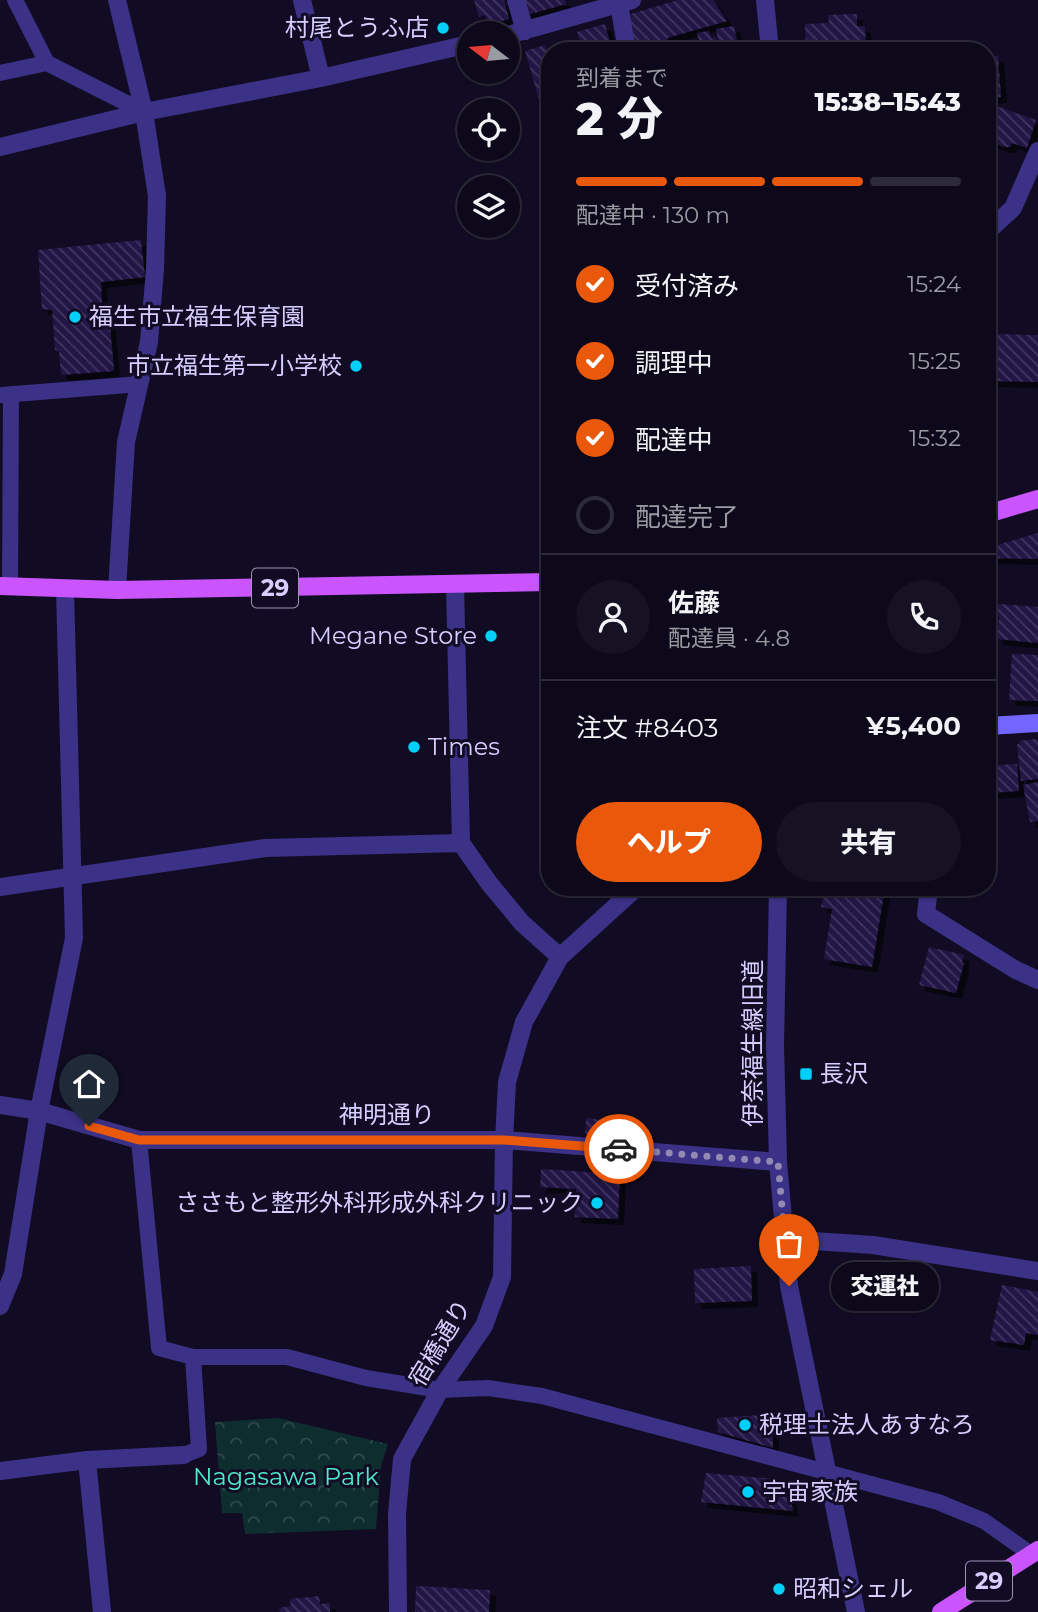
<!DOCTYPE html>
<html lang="ja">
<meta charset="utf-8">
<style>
:root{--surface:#0d091a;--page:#161223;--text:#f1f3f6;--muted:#9a9aa2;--line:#2d2a39;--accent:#ea580c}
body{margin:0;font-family:Montserrat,"Noto Sans JP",sans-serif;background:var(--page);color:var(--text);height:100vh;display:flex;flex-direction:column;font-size:26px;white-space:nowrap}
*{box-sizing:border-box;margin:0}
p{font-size:23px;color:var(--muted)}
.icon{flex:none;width:38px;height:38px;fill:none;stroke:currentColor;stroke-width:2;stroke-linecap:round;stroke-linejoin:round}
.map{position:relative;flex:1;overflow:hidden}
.details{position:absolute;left:541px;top:42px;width:455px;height:854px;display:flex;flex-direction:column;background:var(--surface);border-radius:28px;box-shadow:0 2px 5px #0004,0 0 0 2px var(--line)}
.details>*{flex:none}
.needle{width:46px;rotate:286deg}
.controls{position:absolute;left:457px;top:21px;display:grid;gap:14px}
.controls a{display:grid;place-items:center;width:63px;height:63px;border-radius:50%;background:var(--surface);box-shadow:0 2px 5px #0004,0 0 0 2px var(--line);font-size:35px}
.pin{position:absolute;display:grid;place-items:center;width:60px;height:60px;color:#fff;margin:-72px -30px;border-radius:50% 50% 50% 0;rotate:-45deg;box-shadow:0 0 7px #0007}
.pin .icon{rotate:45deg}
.courier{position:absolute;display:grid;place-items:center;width:70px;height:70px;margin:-35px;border:5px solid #ea580c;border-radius:50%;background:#fff;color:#222;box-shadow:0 2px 9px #0007}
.bubble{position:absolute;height:49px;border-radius:24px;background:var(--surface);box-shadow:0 2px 5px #0004,0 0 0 2px var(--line);font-size:23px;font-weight:800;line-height:49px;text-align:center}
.head em{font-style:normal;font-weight:800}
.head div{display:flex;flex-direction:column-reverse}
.head{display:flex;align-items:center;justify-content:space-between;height:119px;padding:0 35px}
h1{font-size:46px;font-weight:800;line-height:52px}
.bar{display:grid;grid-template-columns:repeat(4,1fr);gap:10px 7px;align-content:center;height:84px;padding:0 35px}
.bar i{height:9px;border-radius:5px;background:var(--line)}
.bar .on{background:var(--accent)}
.bar p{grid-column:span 4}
.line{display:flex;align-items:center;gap:18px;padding:0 35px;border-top:2px solid var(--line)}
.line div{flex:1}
.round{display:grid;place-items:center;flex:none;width:74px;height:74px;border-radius:37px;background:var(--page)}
ol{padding:0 35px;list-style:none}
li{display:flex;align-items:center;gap:21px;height:77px}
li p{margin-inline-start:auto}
li .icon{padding:7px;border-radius:50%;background:var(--accent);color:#fff;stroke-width:4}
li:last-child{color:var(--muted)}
li i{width:38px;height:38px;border:4px solid var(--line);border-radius:50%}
.button{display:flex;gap:14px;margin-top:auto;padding:14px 35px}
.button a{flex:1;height:80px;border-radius:42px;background:var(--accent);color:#fff;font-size:28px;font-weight:800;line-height:80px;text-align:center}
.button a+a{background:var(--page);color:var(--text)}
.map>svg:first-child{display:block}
.park{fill:url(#park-crowns)}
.building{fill:url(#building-back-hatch);filter:url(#shadow)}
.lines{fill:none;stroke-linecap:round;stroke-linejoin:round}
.service{stroke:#3b3287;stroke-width:16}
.minor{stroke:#3b3287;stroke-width:18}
.tertiary{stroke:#3b3287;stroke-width:18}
.secondary{stroke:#7365ff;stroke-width:18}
.primary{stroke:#ca55ff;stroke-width:18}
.done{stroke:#928ab2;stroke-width:7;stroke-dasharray:0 12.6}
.route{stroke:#ea580c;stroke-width:9}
.poi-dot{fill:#00d0f9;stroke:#110c23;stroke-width:2.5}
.labels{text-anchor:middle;stroke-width:6;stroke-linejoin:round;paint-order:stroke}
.shield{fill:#110c23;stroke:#9c94bd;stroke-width:2}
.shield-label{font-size:23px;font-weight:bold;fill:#d7ceff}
.poi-label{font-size:24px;fill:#d7ceff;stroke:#110c23;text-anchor:start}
.street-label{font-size:24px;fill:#d7ceff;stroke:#110c23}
.park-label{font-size:24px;fill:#4feacd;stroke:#110c23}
</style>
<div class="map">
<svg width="1038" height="1612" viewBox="0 0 1038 1612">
<defs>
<pattern id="park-crowns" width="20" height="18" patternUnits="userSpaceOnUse" patternTransform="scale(1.75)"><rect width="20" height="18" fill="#0e2d2e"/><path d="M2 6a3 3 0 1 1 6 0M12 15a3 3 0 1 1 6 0" fill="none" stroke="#304a4d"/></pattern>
<pattern id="building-back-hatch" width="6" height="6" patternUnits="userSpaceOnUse" patternTransform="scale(1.75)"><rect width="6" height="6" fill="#231646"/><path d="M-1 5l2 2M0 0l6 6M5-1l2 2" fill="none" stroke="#423762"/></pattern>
<filter id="shadow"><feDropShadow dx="6" dy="6" stdDeviation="0" flood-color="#0009"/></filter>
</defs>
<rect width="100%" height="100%" fill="#110c23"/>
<path class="park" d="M 278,1418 L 388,1444 L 381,1466 L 376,1529 L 245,1534 L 242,1513 L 222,1513 L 215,1422 Z"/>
<path class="building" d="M 474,0 L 504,0 L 509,19 L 487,25 L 485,15 L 479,17 Z
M 521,0 L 565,0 L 566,4 L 527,15 Z
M 678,0 L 713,0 L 727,21 L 667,38 L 670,51 L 637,51 L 627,15 Z
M 857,14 L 857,26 L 865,26 L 866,51 L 806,51 L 805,24 L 829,23 L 828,15 Z
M 605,24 L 612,49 L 583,51 L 577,32 Z
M 734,26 L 739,50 L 720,51 L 716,29 Z
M 709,31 L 711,38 L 716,37 L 718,51 L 702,51 L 697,33 Z
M 545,45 L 546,49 L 556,46 L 556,51 L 550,51 L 549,108 L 542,110 L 525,51 Z
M 998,56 L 1001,97 L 987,98 L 987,57 Z
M 988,103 L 1036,120 L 1027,148 L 1012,143 L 1010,147 L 1005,147 L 987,141 Z
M 141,240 L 145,277 L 101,282 L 102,304 L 108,303 L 114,371 L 61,375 L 59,351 L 55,350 L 52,310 L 42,309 L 38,250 Z
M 987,334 L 1038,335 L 1038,382 L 987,381 Z
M 1038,533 L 1038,559 L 987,558 L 987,548 Z
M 987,603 L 1038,607 L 1038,643 L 997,639 L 999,617 L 992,616 L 990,642 L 987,642 Z
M 1012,654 L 1038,655 L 1038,701 L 1009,700 Z
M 1035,739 L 1038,741 L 1038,779 L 1021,781 L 1017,744 L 1020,744 L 1019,741 Z
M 1017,764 L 1019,791 L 990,793 L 988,770 L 997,770 L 997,765 Z
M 1038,782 L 1038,821 L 1030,822 L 1023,785 Z
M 825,887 L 885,887 L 872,967 L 824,959 L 832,909 L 821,907 Z
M 929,947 L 964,955 L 962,963 L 964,963 L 956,993 L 919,985 Z
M 586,1118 L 619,1122 L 617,1138 L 585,1134 Z
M 541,1169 L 620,1174 L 618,1219 L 575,1217 L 576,1189 L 540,1187 Z
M 751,1266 L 752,1301 L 695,1303 L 694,1269 Z
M 1002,1285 L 1038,1292 L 1038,1335 L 1026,1333 L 1024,1345 L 990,1340 Z
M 773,1414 L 773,1448 L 718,1432 L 717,1418 Z
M 706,1473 L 787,1480 L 793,1511 L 701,1502 Z
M 416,1586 L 490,1590 L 489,1612 L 415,1612 Z
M 319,1596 L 320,1604 L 330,1603 L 330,1612 L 280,1612 L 279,1608 L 291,1606 L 290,1599 Z"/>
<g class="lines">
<path class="service" d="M 15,0 L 47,63
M 0,73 L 47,63 L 144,112
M 2,395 L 140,384
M 10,586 L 11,394
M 139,1140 L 159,1348 L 193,1357 L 287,1357 L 366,1378 L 440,1390 L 488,1388 L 542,1396 L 938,1502 L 984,1521 L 1031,1554
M 184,1455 L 199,1449 L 193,1357"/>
<path class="minor" d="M 117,0 L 144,112 L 157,196 L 155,269 L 149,342 L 126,442 L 117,590
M 302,0 L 321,78
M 516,0 L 525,31
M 619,4 L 627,51
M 508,35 L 632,0
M 0,147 L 144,112 L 321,78 L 469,44
M 987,232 L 1013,208 L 1038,151
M 455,585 L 461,843 L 489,883 L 522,923 L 560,957
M 0,887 L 265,848 L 461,843
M 929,887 L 926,914 L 1016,970 L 1038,980
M 0,1105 L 39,1111 L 139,1140 L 504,1140 L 778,1162
M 784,1239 L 873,1245 L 1038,1271
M 0,1306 L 13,1274 L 39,1111 L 74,938 L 65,589
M 87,1460 L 102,1612
M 0,1471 L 87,1460 L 184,1455
M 398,1612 L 397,1514 L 402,1459 L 440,1390 L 484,1326 L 502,1277 L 504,1140 L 507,1082 L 524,1022 L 560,957 L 637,887"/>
<path class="tertiary" d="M 765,0 L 770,51
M 778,887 L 775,1046 L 778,1162 L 789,1286 L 856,1612"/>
<path class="secondary" d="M 987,726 L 1038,723"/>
<path class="primary" d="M 987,514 L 1038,499
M 0,586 L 117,590 L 550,582
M 941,1612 L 1038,1550"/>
</g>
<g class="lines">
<path class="done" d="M 619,1149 L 778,1162 L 789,1286"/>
<path class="route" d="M 89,1126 L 139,1140 L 504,1140 L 619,1149"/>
</g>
<g class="poi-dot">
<circle cx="443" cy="28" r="7"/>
<circle cx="75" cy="317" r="7"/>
<circle cx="356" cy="366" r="7"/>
<circle cx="491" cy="636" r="7"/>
<circle cx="414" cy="747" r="7"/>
<rect x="799" y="1067" width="14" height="14" rx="3.5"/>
<circle cx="597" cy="1203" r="7"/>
<circle cx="745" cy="1425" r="7"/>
<circle cx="748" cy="1492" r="7"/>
<circle cx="779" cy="1589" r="7"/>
</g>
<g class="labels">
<g class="shield">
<rect x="252" y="568.5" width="46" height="39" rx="5"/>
<rect x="966" y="1561.5" width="46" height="39" rx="5"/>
</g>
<g class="shield-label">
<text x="275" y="596">29</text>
<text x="989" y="1589">29</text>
</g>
<g class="poi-label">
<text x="429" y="36" text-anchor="end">村尾とうふ店</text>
<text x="89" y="325">福生市立福生保育園</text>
<text x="342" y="374" text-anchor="end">市立福生第一小学校</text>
<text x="477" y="644" text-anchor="end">Megane Store</text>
<text x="428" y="755">Times</text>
<text x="820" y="1082">長沢</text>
<text x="583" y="1211" text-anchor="end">ささもと整形外科形成外科クリニック</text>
<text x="759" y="1433">税理士法人あすなろ</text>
<text x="762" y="1500">宇宙家族</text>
<text x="793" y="1597">昭和シェル</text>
</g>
<g class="street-label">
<text transform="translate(753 1043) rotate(-90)" y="8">伊奈福生線旧道</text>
<text x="387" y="1123">神明通り</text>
<text transform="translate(440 1343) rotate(-59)" y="8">宿橋通り</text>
</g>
<g class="park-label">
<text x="286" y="1485">Nagasawa Park</text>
</g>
</g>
</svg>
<div class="controls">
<a><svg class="needle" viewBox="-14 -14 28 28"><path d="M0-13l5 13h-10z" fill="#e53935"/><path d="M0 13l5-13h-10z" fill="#9a9aa2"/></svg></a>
<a><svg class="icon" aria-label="locate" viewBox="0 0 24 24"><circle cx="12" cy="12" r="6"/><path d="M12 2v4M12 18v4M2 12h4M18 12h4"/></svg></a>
<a><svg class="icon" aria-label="layers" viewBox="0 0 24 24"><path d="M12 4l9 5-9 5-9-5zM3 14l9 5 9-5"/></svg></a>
</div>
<div class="pin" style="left:789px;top:1286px;background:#ea580c"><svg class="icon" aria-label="bag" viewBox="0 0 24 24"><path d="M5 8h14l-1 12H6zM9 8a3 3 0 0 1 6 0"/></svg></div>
<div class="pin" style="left:89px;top:1126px;background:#1f2937"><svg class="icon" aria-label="home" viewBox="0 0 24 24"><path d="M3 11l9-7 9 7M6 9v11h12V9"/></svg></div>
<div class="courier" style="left:619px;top:1149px"><svg class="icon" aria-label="car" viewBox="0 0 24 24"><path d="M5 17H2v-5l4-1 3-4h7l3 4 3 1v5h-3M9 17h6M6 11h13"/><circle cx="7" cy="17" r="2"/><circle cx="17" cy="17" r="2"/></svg></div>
<div class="bubble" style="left:831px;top:1262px;width:108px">交運社</div>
<section class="details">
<div class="head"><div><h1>2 分</h1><p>到着まで</p></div><em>15:38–15:43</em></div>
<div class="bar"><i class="on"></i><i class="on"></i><i class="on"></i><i></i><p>配達中 · 130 m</p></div>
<ol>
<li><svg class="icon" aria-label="check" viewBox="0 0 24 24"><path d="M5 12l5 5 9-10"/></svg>受付済み<p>15:24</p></li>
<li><svg class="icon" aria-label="check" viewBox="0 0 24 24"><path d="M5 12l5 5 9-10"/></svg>調理中<p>15:25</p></li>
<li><svg class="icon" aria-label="check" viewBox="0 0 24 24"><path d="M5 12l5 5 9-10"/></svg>配達中<p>15:32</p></li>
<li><i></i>配達完了</li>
</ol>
<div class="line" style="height:126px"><a class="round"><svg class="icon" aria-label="person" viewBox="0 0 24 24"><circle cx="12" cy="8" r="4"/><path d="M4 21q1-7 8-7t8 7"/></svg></a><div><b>佐藤</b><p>配達員 · 4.8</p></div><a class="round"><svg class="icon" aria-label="phone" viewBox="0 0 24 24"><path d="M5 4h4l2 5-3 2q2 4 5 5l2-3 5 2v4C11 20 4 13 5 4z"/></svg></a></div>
<div class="line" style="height:91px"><div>注文 #8403</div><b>¥5,400</b></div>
<div class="button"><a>ヘルプ</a><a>共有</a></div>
</section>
</div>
